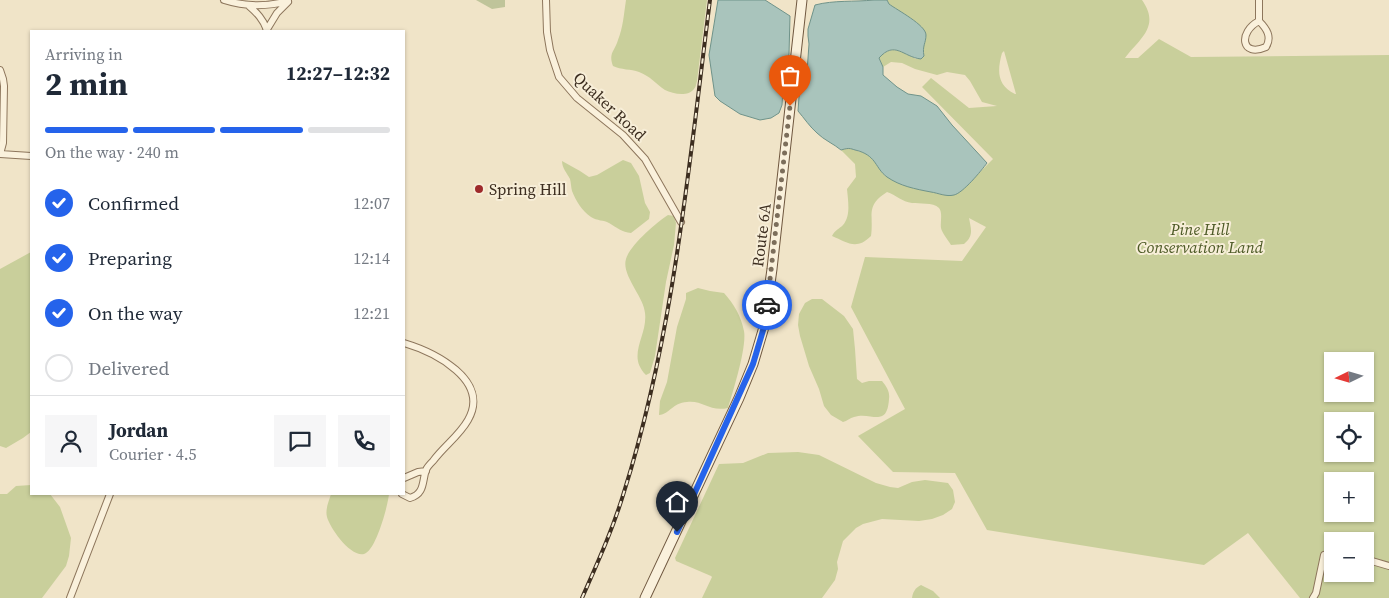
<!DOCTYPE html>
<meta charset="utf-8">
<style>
:root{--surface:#fff;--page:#f6f6f7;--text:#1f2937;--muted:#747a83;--line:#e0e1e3;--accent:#2563eb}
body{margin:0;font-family:"Source Serif 4",serif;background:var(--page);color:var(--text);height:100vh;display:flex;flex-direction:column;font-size:19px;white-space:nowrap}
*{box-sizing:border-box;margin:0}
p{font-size:16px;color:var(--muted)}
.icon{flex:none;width:28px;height:28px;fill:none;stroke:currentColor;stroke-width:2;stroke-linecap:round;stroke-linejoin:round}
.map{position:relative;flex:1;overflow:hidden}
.drawer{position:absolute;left:30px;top:30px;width:375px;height:465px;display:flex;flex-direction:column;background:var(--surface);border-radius:0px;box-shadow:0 1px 4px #0004}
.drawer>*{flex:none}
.needle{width:32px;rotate:265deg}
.controls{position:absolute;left:1324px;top:352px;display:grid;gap:10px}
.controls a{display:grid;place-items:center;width:50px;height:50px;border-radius:0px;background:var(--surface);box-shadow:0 1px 4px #0004;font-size:25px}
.pin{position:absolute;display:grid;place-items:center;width:42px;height:42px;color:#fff;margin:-51px -21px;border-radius:50% 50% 50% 0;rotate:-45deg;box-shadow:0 0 5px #0007}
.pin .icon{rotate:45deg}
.courier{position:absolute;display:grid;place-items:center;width:50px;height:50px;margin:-25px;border:4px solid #2563eb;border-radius:50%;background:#fff;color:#222;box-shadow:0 1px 6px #0007}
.head em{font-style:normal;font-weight:700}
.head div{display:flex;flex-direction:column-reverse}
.head{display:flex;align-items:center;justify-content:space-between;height:85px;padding:0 15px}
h1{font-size:32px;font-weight:700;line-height:38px}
.bar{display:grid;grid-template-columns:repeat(4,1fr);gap:8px 5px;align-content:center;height:60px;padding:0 15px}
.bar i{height:6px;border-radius:4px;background:var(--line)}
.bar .current{background:var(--accent)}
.bar p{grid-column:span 4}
.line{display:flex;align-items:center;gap:12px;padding:0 15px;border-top:1px solid var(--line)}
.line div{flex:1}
.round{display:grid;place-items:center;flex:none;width:52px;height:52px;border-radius:0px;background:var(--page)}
ol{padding:0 15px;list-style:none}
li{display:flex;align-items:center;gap:15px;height:55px}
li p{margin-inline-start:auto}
li .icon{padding:5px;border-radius:50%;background:var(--accent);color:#fff;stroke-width:4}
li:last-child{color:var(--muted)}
li i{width:28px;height:28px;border:2px solid var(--line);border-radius:50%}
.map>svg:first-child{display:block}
.green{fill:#c9cf9b;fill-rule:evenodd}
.cemetery{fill:#bfc49a}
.water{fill:#a9c4bc;stroke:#6f938a}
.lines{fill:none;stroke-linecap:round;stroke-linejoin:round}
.minor-casing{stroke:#8d765c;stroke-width:8}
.secondary-casing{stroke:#6f573f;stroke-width:11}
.minor{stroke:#faf1dc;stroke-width:6}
.secondary{stroke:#faf1dc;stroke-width:9}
.rail-casing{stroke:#3d2e20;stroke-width:4}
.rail{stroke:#f7eed8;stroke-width:2;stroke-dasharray:5.5;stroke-linecap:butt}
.done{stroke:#7c6e5b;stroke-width:5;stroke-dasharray:0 9}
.route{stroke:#2563eb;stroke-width:6}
.poi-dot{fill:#9e2a2b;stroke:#f7eed8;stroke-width:2}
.labels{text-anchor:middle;stroke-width:4;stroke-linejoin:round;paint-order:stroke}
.street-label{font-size:16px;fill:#3d2e20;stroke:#f7eed8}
.poi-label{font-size:16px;fill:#3d2e20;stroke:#f7eed8;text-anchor:start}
.park-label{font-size:16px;font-style:italic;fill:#4d5a26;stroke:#f7eed8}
</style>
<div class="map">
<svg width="1389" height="598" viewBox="0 0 1389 598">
<rect width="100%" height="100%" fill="#f0e4c8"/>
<path class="green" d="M 626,0 L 707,0 L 697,81 C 696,84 696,87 694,89 C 688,97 673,94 665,90 C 656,84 650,76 639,72 C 631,69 621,70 613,66 C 608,53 615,51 618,40 C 623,28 624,13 626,0 Z
M 887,0 L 1142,0 C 1161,27 1139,39 1125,58 L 1138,58 L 1159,39 L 1191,57 L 1389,55 L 1389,598 L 1300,598 L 1248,533 L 1204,565 L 987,530 L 955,473 L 893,472 L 858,436 L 905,409 L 851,307 L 865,257 L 962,261 L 986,227 L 969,218 C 971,229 974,236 964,244 L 951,245 C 948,240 942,233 941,228 C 940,222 943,213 939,208 C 933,202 919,204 912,203 C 902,202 896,195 887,192 C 865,206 874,215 871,236 C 856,251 847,242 832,236 C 835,230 839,229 843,225 C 851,216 848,201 847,189 L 856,177 L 855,164 L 841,150 L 850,147 L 860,152 L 865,152 L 875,161 L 885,176 L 945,195 L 955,195 L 968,184 L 993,159 L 922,87 L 931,78 L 969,108 L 997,106 L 982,102 L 970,81 L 965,75 L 947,72 L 937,75 L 915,69 L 902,63 L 891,62 L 883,67 L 879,58 C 892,44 901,51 916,59 L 924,56 L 923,48 L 926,37 L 889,4 ZM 1004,51 L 1016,94 L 1015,94 C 997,85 997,71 1002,53 ZM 1332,361 L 1365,361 L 1365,394 L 1332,394 ZM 1332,421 L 1365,421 L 1365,454 L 1332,454 ZM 1332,481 L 1365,481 L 1365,514 L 1332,514 ZM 1332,541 L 1365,541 L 1365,574 L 1332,574 Z
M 623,160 L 631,163 L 639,176 L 645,203 L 650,212 L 649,219 L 631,233 C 622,232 617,228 609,223 C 604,220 597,221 591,217 C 582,211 576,201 572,191 C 571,187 571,183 570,179 C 567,173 562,168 562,161 L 580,171 L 589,177 L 597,175 Z
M 668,215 L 674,216 L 676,223 L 674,245 L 666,282 L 655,356 L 650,373 L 646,375 C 626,355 648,336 645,313 C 644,297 621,275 626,259 C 630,245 656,223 668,215 Z
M 31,252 L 31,432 L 23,438 L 6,448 L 0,446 L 0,269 Z
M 698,288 L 710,291 L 724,293 C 734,304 741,316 744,331 C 747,347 733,391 728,408 C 709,412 703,400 687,402 C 672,403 670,414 659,415 L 660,401 L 667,382 L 677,327 L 686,299 L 686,293 Z
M 812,299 L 822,299 L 844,316 L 853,329 L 855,349 L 857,379 L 862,383 L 869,381 L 882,381 C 887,387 890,392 889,399 C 887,429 871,411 854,417 C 850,418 847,421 843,422 L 831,415 L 824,406 L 819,389 L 809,366 L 800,336 L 798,325 L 799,314 L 805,303 Z
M 798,452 L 819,455 L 876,483 L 890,487 L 898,488 L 912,482 L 925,480 L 948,483 L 953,490 L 955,502 L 952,509 L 943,515 L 932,519 L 919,521 L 882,519 L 863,524 L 856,528 L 843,541 L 837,562 L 838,569 L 835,580 L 822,598 L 702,598 L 712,577 L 711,576 L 676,561 L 675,558 L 719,464 L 743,463 L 768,453 Z
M 31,485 L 31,494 L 50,494 L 60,507 L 71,538 L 69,556 L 66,566 L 42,598 L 0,598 L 0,494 L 7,494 L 16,486 Z
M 331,494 L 389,494 C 388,505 376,551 364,554 C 350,557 330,528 327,517 C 325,509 329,501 331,494 Z
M 921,585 L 933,591 L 940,598 L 912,598 C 913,592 915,588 921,585 Z"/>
<path class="cemetery" d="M 476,0 L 505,0 L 505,7 L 492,9 Z"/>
<path class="water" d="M 718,0 L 765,0 L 790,16 L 789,54 L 783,89 L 782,105 L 779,113 L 771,118 L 760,120 L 740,114 L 720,101 L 715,96 L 709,55 Z
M 874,0 L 887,0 L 889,4 C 897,10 926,25 926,35 C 926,43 922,46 924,56 L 921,59 C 903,57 895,40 879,58 L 883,67 L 883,75 L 897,87 L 908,94 L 921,96 L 937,106 L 952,125 L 987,163 C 981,171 963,193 954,195 C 946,197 938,193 931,192 C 915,189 900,186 887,177 C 875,168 877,157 859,151 C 850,149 851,147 841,150 C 834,144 824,140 817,133 C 810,127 804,118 798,111 L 799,97 L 807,72 L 809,44 L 808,36 L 808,29 L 815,5 C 834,0 854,2 874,0 Z"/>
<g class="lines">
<g class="minor-casing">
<path id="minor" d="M 224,0 C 246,7 266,7 288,1
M 546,0 L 547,32 L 550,50 L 559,77 L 577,98 L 623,135 L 645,159 L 681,222
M 1259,0 L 1259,21
M 249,6 C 257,13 263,19 267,30
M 1259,21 C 1267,29 1272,37 1266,47 C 1241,58 1238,32 1259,21 Z
M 266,31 L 277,13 L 288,2
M 0,70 L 3,79 L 4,86 L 3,143 L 0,154 L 31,156
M 404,478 L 418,472 L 426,471
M 402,494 L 410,498 C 425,494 422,481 426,470 C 427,467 431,463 433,461 C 444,446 459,436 468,420 C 491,380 434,352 404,343
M 1365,559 L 1389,566
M 70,598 L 110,494
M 1313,598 L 1316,593 L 1324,555 L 1332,553"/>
</g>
<g class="secondary-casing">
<path id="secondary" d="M 645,598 L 739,398 L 753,364 L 764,327 L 772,269 L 802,0"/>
</g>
<use href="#minor" class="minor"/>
<use href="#secondary" class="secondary"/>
<g class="rail-casing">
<path id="rail" d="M 582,598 C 597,564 613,529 624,492 C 674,333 689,165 710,0"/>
</g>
<use href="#rail" class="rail"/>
</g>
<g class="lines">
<path class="done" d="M 767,305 L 790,106"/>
<path class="route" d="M 677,532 L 753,364 L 764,327 L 767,305"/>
</g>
<circle class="poi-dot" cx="479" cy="189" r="5"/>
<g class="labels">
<g class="street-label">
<text transform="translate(610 106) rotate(43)" y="6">Quaker Road</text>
<text transform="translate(761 235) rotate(-83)" y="6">Route 6A</text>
</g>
<g class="poi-label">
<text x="489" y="195">Spring Hill</text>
</g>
<g class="park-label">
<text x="1200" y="235">Pine Hill<tspan x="1200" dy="18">Conservation Land</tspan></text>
</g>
</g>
</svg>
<div class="controls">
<a><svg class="needle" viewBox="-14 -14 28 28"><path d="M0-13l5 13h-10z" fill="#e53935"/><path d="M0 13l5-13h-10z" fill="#747a83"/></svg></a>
<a><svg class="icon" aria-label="locate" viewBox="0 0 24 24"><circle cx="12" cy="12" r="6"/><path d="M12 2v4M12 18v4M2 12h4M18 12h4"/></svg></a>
<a>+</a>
<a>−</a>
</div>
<div class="pin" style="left:790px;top:106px;background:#ea580c"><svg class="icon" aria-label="bag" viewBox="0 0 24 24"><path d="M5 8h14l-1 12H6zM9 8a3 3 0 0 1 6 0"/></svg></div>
<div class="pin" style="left:677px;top:532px;background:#1f2937"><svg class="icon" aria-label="home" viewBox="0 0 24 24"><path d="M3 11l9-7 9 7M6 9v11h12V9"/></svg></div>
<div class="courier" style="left:767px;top:305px"><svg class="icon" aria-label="car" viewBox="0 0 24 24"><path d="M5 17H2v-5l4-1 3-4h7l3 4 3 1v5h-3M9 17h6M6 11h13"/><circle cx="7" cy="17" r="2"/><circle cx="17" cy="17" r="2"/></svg></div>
<section class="drawer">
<div class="head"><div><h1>2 min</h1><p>Arriving in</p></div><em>12:27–12:32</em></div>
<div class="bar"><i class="current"></i><i class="current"></i><i class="current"></i><i></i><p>On the way · 240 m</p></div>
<ol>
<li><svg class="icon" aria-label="check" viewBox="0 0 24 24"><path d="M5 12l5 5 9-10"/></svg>Confirmed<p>12:07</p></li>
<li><svg class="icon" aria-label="check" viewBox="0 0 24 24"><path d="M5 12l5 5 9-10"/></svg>Preparing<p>12:14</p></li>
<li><svg class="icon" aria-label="check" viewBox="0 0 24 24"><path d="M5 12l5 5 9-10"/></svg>On the way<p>12:21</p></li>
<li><i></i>Delivered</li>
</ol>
<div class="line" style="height:90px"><a class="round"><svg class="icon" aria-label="person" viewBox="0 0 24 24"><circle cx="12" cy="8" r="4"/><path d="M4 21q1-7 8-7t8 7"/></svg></a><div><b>Jordan</b><p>Courier · 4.5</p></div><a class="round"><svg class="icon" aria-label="chat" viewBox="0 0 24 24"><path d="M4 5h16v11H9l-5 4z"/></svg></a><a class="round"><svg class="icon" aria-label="phone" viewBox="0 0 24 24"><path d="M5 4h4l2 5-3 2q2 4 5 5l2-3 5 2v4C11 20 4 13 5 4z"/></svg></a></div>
</section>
</div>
